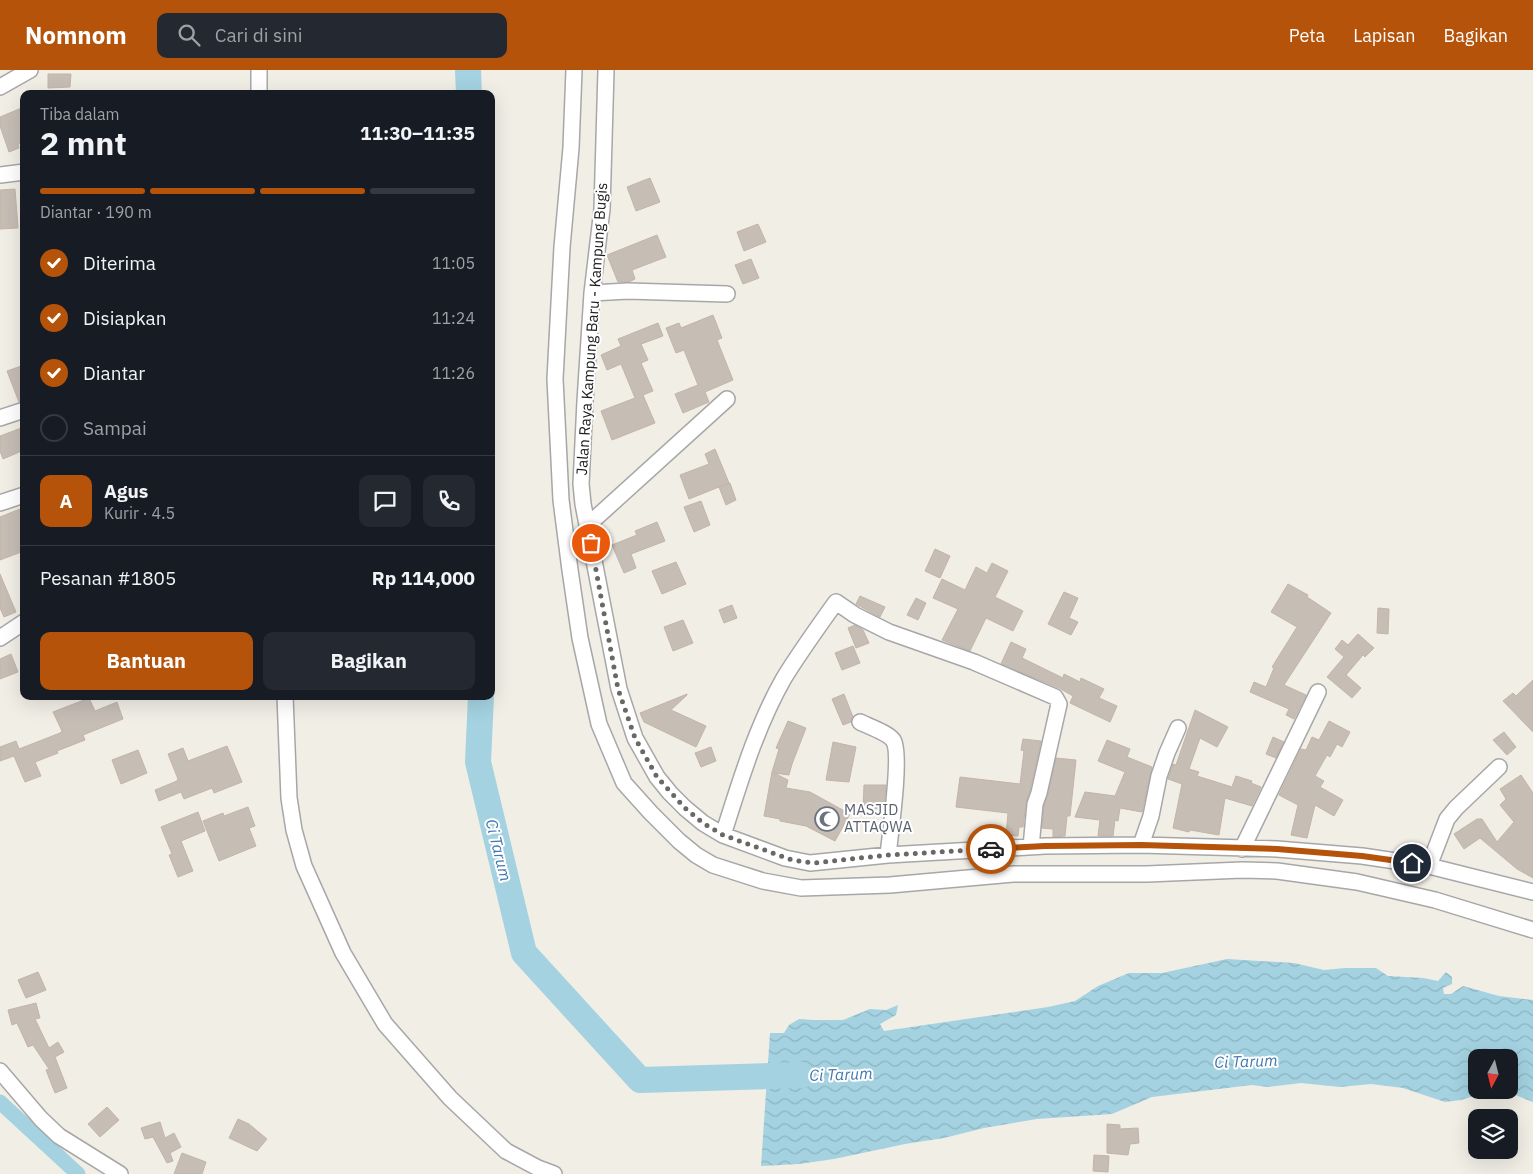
<!DOCTYPE html>
<html lang="id">
<meta charset="utf-8">
<style>
:root{--surface:#171b24;--page:#242831;--text:#f1f3f6;--muted:#9ea1a6;--line:#363941;--accent:#b45309}
body{margin:0;font-family:"IBM Plex Sans",sans-serif;background:var(--page);color:var(--text);height:100vh;display:flex;flex-direction:column;font-size:19px;white-space:nowrap}
*{box-sizing:border-box;margin:0}
p{font-size:16px;color:var(--muted)}
.icon{flex:none;width:28px;height:28px;fill:none;stroke:currentColor;stroke-width:2;stroke-linecap:round;stroke-linejoin:round}
.map{position:relative;flex:1;overflow:hidden}
.details{position:absolute;left:20px;top:20px;width:475px;height:610px;display:flex;flex-direction:column;background:var(--surface);border-radius:10px;box-shadow:0 5px 20px #0002}
.details>*{flex:none}
.needle{width:32px;rotate:187deg}
.fabs{position:absolute;left:1468px;top:979px;display:grid;gap:10px}
.fabs a{display:grid;place-items:center;width:50px;height:50px;border-radius:10px;background:var(--surface);box-shadow:0 5px 20px #0002;font-size:25px}
.pin{position:absolute;display:grid;place-items:center;width:42px;height:42px;color:#fff;margin:-21px;border:2px solid #fff;border-radius:50%;box-shadow:0 1px 5px #0007}
.courier{position:absolute;display:grid;place-items:center;width:50px;height:50px;margin:-25px;border:4px solid #b45309;border-radius:50%;background:#fff;color:#222;box-shadow:0 1px 6px #0007}
.headline em{font-style:normal;font-weight:800}
.headline div{display:flex;flex-direction:column-reverse}
.headline{display:flex;align-items:center;justify-content:space-between;height:85px;padding:0 20px}
h1{font-size:32px;font-weight:800;line-height:38px}
.bar{display:grid;grid-template-columns:repeat(4,1fr);gap:8px 5px;align-content:center;height:60px;padding:0 20px}
.bar i{height:6px;border-radius:4px;background:var(--line)}
.bar .selected{background:var(--accent)}
.bar p{grid-column:span 4}
.line{display:flex;align-items:center;gap:12px;padding:0 20px;border-top:1px solid var(--line)}
.line div{flex:1}
.round{display:grid;place-items:center;flex:none;width:52px;height:52px;border-radius:10px;background:var(--page)}
ol{padding:0 20px;list-style:none}
li{display:flex;align-items:center;gap:15px;height:55px}
li p{margin-inline-start:auto}
li .icon{padding:5px;border-radius:50%;background:var(--accent);color:#fff;stroke-width:4}
li:last-child{color:var(--muted)}
li i{width:28px;height:28px;border:2px solid var(--line);border-radius:50%}
.button{display:flex;gap:10px;margin-top:auto;padding:10px 20px}
.button a{flex:1;height:58px;border-radius:10px;background:var(--accent);color:#fff;font-size:20px;font-weight:800;line-height:58px;text-align:center}
.button a+a{background:var(--page);color:var(--text)}
header{display:flex;align-items:center;gap:30px;box-sizing:border-box;height:70px;padding:0 25px;background:var(--accent);color:#fff}
header strong{font-size:24px}
nav{display:flex;gap:28px;margin-inline-start:auto;font-size:18px}
.search{width:350px;height:45px;background:var(--page);display:flex;align-items:center;gap:12px;box-sizing:border-box;padding:0 18px;border-radius:10px;color:var(--muted);font-size:19px}
.map>svg:first-child{display:block}
.water{fill:url(#water-waves);fill-rule:evenodd}
.lines{fill:none;stroke-linecap:round;stroke-linejoin:round}
.canal{stroke:#a4d2e1;stroke-width:15}
.river{stroke:#a4d2e1;stroke-width:26}
.building{fill:#c6bdb5;stroke:#c4b4a7}
.minor-casing{stroke:#a7a7a7;stroke-width:18}
.minor{stroke:#fff;stroke-width:15}
.done{stroke:#696865;stroke-width:5;stroke-dasharray:0 9}
.route{stroke:#b45309;stroke-width:6}
.labels{text-anchor:middle;stroke-width:4;stroke-linejoin:round;paint-order:stroke}
.street-label{font-size:15px;fill:#202020;stroke:#fff}
.worship-label{font-size:15px;fill:#5b616d;stroke:#fff;text-anchor:start}
.water-label{font-size:16px;font-style:italic;fill:#4277af;stroke:#fff}
</style>
<header>
<strong>Nomnom</strong>
<div class="search"><svg class="icon" aria-label="search" viewBox="0 0 24 24"><circle cx="10" cy="10" r="6"/><path d="M15 15l6 6"/></svg>Cari di sini</div>
<nav><a>Peta</a><a>Lapisan</a><a>Bagikan</a></nav>
</header>
<div class="map">
<svg width="1533" height="1104" viewBox="0 0 1533 1104">
<defs>
<pattern id="water-waves" width="16" height="10" patternUnits="userSpaceOnUse" patternTransform="scale(1.25)"><rect width="16" height="10" fill="#a4d2e1"/><path d="M0 5q4-4 8 0t8 0" fill="none" stroke="#8db4c1"/></pattern>
</defs>
<rect width="100%" height="100%" fill="#f1eee6"/>
<path class="water" d="M 1227,889 L 1294,893 L 1324,900 L 1345,898 L 1376,898 L 1388,906 L 1423,908 L 1438,911 L 1446,902 L 1452,907 L 1452,914 L 1443,918 L 1444,924 L 1451,924 L 1463,916 L 1499,926 L 1533,930 L 1533,1032 L 1513,1024 L 1480,1024 L 1461,1030 L 1445,1032 L 1403,1018 L 1371,1014 L 1340,1017 L 1301,1013 L 1268,1017 L 1252,1015 L 1152,1027 L 1112,1044 L 1037,1049 L 984,1058 L 944,1068 L 905,1074 L 834,1089 L 799,1094 L 761,1096 L 770,963 L 784,963 L 789,955 L 799,949 L 814,950 L 843,950 L 870,939 L 886,940 L 898,935 L 896,945 L 880,954 L 884,961 L 1048,937 L 1075,931 L 1098,916 L 1129,903 L 1162,903 ZM 1476,988 L 1509,988 L 1509,1020 L 1476,1020 Z"/>
<g class="lines">
<path class="canal" d="M 0,1032 L 78,1104"/>
<path class="river" d="M 468,0 L 469,24
M 481,626 L 478,692 L 524,883 L 640,1010 L 802,1005"/>
</g>
<path class="building" d="M 48,4 L 71,4 L 70,17 L 48,18 Z
M 24,37 L 24,72 L 18,74 L 19,78 L 9,82 L 0,56 L 0,47 Z
M 650,108 L 660,132 L 636,141 L 627,117 Z
M 15,119 L 18,158 L 0,159 L 0,120 Z
M 758,154 L 766,172 L 744,181 L 737,162 Z
M 657,165 L 666,187 L 632,200 L 635,209 L 629,212 L 618,212 L 607,185 Z
M 751,189 L 759,208 L 743,214 L 735,195 Z
M 713,245 L 722,268 L 717,270 L 733,310 L 705,322 L 709,332 L 683,343 L 675,324 L 698,315 L 684,280 L 676,283 L 666,258 L 679,253 L 681,258 Z
M 658,253 L 663,266 L 641,274 L 648,290 L 641,293 L 653,321 L 643,325 L 655,353 L 612,370 L 601,341 L 635,328 L 621,294 L 607,300 L 601,285 L 621,276 L 618,269 Z
M 24,295 L 24,331 L 19,332 L 7,301 Z
M 24,357 L 24,380 L 3,389 L 0,381 L 0,366 Z
M 715,379 L 729,413 L 689,429 L 680,405 L 709,394 L 705,384 Z
M 730,413 L 736,430 L 726,435 L 719,417 Z
M 701,431 L 710,455 L 694,462 L 684,437 Z
M 20,439 L 24,449 L 24,481 L 0,490 L 0,447 Z
M 657,452 L 665,471 L 631,484 L 636,498 L 624,503 L 612,475 L 637,465 L 635,461 Z
M 935,479 L 950,486 L 940,508 L 925,501 Z
M 676,492 L 686,514 L 662,524 L 652,501 Z
M 992,493 L 1008,501 L 995,527 L 1023,541 L 1013,561 L 986,548 L 970,581 L 942,570 L 958,539 L 933,528 L 942,509 L 965,520 L 976,497 L 987,503 Z
M 0,504 L 16,542 L 4,547 L 0,538 Z
M 1288,514 L 1308,525 L 1307,527 L 1331,543 L 1284,615 L 1306,625 L 1294,649 L 1286,645 L 1289,639 L 1250,622 L 1254,612 L 1266,617 L 1274,598 L 1272,597 L 1297,557 L 1271,542 Z
M 1064,522 L 1078,528 L 1069,548 L 1078,552 L 1071,565 L 1048,554 Z
M 860,526 L 885,537 L 880,547 L 856,534 Z
M 916,528 L 926,533 L 918,550 L 907,545 Z
M 732,535 L 737,548 L 724,553 L 719,540 Z
M 1378,538 L 1389,539 L 1388,564 L 1377,563 Z
M 683,550 L 693,573 L 673,581 L 664,557 Z
M 855,555 L 863,560 L 869,573 L 856,578 L 848,558 Z
M 1358,564 L 1374,578 L 1365,587 L 1363,585 L 1346,605 L 1361,618 L 1352,628 L 1327,607 L 1344,587 L 1335,579 L 1342,570 L 1348,575 Z
M 1011,572 L 1026,579 L 1022,588 L 1063,608 L 1064,604 L 1080,612 L 1081,608 L 1104,619 L 1099,628 L 1117,636 L 1110,652 L 1070,633 L 1073,626 L 1059,618 L 1001,594 Z
M 853,576 L 860,593 L 842,600 L 835,583 Z
M 11,584 L 18,602 L 0,609 L 0,589 Z
M 1533,610 L 1533,662 L 1503,631 L 1513,623 L 1516,626 Z
M 687,624 L 687,625 L 671,640 L 706,656 L 696,677 L 644,652 L 640,643 Z
M 844,624 L 853,647 L 851,652 L 843,655 L 832,629 Z
M 89,628 L 95,641 L 117,632 L 123,649 L 83,665 L 85,670 L 57,681 L 58,683 L 35,692 L 41,706 L 25,712 L 14,686 L 0,691 L 0,677 L 16,671 L 19,679 L 60,663 L 62,661 L 53,642 Z
M 1195,640 L 1228,657 L 1217,677 L 1200,668 L 1189,699 L 1199,702 L 1197,706 L 1232,717 L 1236,706 L 1252,711 L 1251,713 L 1261,717 L 1252,736 L 1225,728 L 1219,765 L 1190,760 L 1189,762 L 1173,758 L 1182,714 L 1168,709 L 1173,694 L 1176,695 Z
M 788,651 L 806,658 L 792,694 L 789,705 L 774,703 L 788,710 L 786,718 L 810,722 L 850,744 L 835,771 L 806,756 L 780,751 L 780,749 L 764,746 L 772,702 L 779,679 L 776,678 Z
M 1329,651 L 1350,662 L 1342,677 L 1337,674 L 1330,687 L 1327,685 L 1315,706 L 1324,711 L 1320,717 L 1343,730 L 1334,746 L 1315,735 L 1307,768 L 1291,765 L 1298,735 L 1279,725 L 1301,679 L 1306,680 L 1312,667 L 1319,670 Z
M 1504,662 L 1516,677 L 1507,685 L 1493,670 Z
M 1273,667 L 1284,672 L 1276,688 L 1266,684 Z
M 1023,669 L 1041,671 L 1030,720 L 1026,733 L 1023,757 L 1019,757 L 1018,766 L 1006,765 L 1008,743 L 956,737 L 960,707 L 1020,714 L 1024,681 L 1021,680 Z
M 1107,670 L 1130,679 L 1127,687 L 1152,697 L 1142,742 L 1120,738 L 1118,751 L 1115,750 L 1113,766 L 1098,766 L 1100,750 L 1075,747 L 1085,722 L 1115,726 L 1125,702 L 1098,691 Z
M 833,672 L 856,677 L 849,712 L 826,710 Z
M 227,676 L 242,712 L 214,723 L 212,718 L 184,729 L 181,722 L 159,731 L 155,720 L 177,711 L 178,709 L 168,684 L 183,678 L 188,691 Z
M 711,677 L 716,691 L 701,697 L 695,683 Z
M 138,680 L 147,703 L 121,714 L 112,690 Z
M 1056,688 L 1076,690 L 1070,746 L 1067,746 L 1065,766 L 1053,767 L 1053,759 L 1042,758 L 1044,736 L 1048,725 Z
M 1521,705 L 1533,723 L 1533,808 L 1517,799 L 1480,768 L 1464,779 L 1454,764 L 1477,749 L 1482,749 L 1497,772 L 1514,752 L 1500,735 L 1506,729 L 1500,719 Z
M 864,715 L 886,715 L 884,739 L 863,738 Z
M 248,737 L 255,756 L 249,758 L 256,776 L 219,791 L 203,751 L 223,743 L 224,746 Z
M 198,742 L 205,761 L 181,771 L 193,801 L 178,807 L 169,785 L 172,784 L 161,757 Z
M 38,902 L 46,920 L 26,928 L 18,910 Z
M 36,933 L 40,948 L 35,949 L 49,978 L 58,972 L 64,982 L 55,987 L 67,1018 L 55,1023 L 46,1000 L 49,999 L 33,975 L 28,977 L 17,953 L 12,955 L 8,940 Z
M 107,1037 L 119,1050 L 100,1067 L 88,1054 Z
M 238,1049 L 249,1054 L 267,1069 L 257,1081 L 229,1068 Z
M 160,1052 L 165,1068 L 174,1063 L 181,1077 L 170,1083 L 173,1091 L 167,1093 L 153,1067 L 145,1069 L 141,1058 Z
M 1107,1054 L 1120,1055 L 1120,1059 L 1138,1058 L 1139,1073 L 1130,1074 L 1128,1085 L 1107,1083 Z
M 182,1083 L 206,1092 L 202,1104 L 174,1104 Z
M 1094,1085 L 1109,1086 L 1108,1102 L 1093,1101 Z"/>
<g class="lines">
<g class="minor-casing">
<path id="minor" d="M 259,0 L 259,24
M 574,0 L 571,78 L 562,177 L 555,309 L 561,430 L 570,500 L 580,568 L 599,654 L 624,713 L 651,743 L 679,771 L 696,785 L 713,795 L 763,811 L 801,818 L 890,815 L 1013,804 L 1147,804 L 1242,800 L 1277,801 L 1357,812 L 1435,830 L 1533,860
M 606,0 L 602,139 L 592,223 L 585,331 L 581,414 L 583,434 L 619,619 L 635,668 L 657,707 L 670,723 L 685,738 L 703,753 L 723,765 L 785,788 L 810,793 L 888,785 L 1045,776 L 1141,775 L 1277,779 L 1362,786 L 1429,796 L 1533,822
M 0,17 L 30,0
M 0,105 L 24,102
M 592,223 L 628,221 L 727,224
M 0,348 L 24,340
M 0,433 L 24,425
M 588,455 L 727,329
M 0,568 L 24,552
M 285,626 L 289,728 L 294,760 L 304,796 L 343,883 L 385,954 L 450,1028 L 506,1081 L 538,1098 L 554,1104
M 860,652 C 868,656 888,663 893,670 C 902,682 890,766 888,785
M 723,765 C 740,712 756,657 784,608 C 800,582 818,557 836,532 L 855,545 L 889,562 L 974,592 L 1055,627 L 1059,634 L 1039,723 L 1035,734 L 1031,777
M 1141,775 L 1151,746 L 1159,706 L 1167,683 L 1178,658
M 1242,779 L 1318,622
M 1429,796 L 1447,749 L 1456,738 L 1499,697
M 0,1001 L 41,1049 L 59,1066 L 120,1104"/>
</g>
<use href="#minor" class="minor"/>
</g>
<g class="lines">
<path class="done" d="M 591,473 L 618,619 L 635,668 L 657,707 L 685,738 L 703,753 L 723,765 L 792,790 L 814,793 L 888,785 L 991,779"/>
<path class="route" d="M 991,779 L 1045,776 L 1141,775 L 1277,779 L 1362,786 L 1412,793"/>
</g>
<defs>
<g id="mosque-ring" transform="scale(1.25)"><circle r="9.5" fill="#fff" stroke="#6b7280" stroke-width="1.5"/><path d="M3.5-4.9A6 6 0 1 0 3.5 4.9A5 5 0 1 1 3.5-4.9Z" fill="#6b7280"/></g>
</defs>
<g fill-rule="evenodd">
<use href="#mosque-ring" x="827" y="749"/>
</g>
<g class="labels">
<g class="street-label">
<text transform="translate(592 259) rotate(-86)" y="5">Jalan Raya Kampung Baru - Kampung Bugis</text>
</g>
<g class="worship-label">
<text x="844" y="745">MASJID<tspan x="844" dy="17">ATTAQWA</tspan></text>
</g>
<g class="water-label">
<text transform="translate(499 780) rotate(76)" y="6">Ci Tarum</text>
<text transform="translate(1246 991) rotate(-2)" y="6">Ci Tarum</text>
<text transform="translate(841 1004) rotate(-2)" y="6">Ci Tarum</text>
</g>
</g>
</svg>
<div class="fabs">
<a><svg class="needle" viewBox="-14 -14 28 28"><path d="M0-13l5 13h-10z" fill="#e53935"/><path d="M0 13l5-13h-10z" fill="#9ea1a6"/></svg></a>
<a><svg class="icon" aria-label="layers" viewBox="0 0 24 24"><path d="M12 4l9 5-9 5-9-5zM3 14l9 5 9-5"/></svg></a>
</div>
<div class="pin" style="left:591px;top:473px;background:#ea580c"><svg class="icon" aria-label="bag" viewBox="0 0 24 24"><path d="M5 8h14l-1 12H6zM9 8a3 3 0 0 1 6 0"/></svg></div>
<div class="pin" style="left:1412px;top:793px;background:#1f2937"><svg class="icon" aria-label="home" viewBox="0 0 24 24"><path d="M3 11l9-7 9 7M6 9v11h12V9"/></svg></div>
<div class="courier" style="left:991px;top:779px"><svg class="icon" aria-label="car" viewBox="0 0 24 24"><path d="M5 17H2v-5l4-1 3-4h7l3 4 3 1v5h-3M9 17h6M6 11h13"/><circle cx="7" cy="17" r="2"/><circle cx="17" cy="17" r="2"/></svg></div>
<section class="details">
<div class="headline"><div><h1>2 mnt</h1><p>Tiba dalam</p></div><em>11:30–11:35</em></div>
<div class="bar"><i class="selected"></i><i class="selected"></i><i class="selected"></i><i></i><p>Diantar · 190 m</p></div>
<ol>
<li><svg class="icon" aria-label="check" viewBox="0 0 24 24"><path d="M5 12l5 5 9-10"/></svg>Diterima<p>11:05</p></li>
<li><svg class="icon" aria-label="check" viewBox="0 0 24 24"><path d="M5 12l5 5 9-10"/></svg>Disiapkan<p>11:24</p></li>
<li><svg class="icon" aria-label="check" viewBox="0 0 24 24"><path d="M5 12l5 5 9-10"/></svg>Diantar<p>11:26</p></li>
<li><i></i>Sampai</li>
</ol>
<div class="line" style="height:90px"><b class="round" style="background:var(--accent);color:#fff">A</b><div><b>Agus</b><p>Kurir · 4.5</p></div><a class="round"><svg class="icon" aria-label="chat" viewBox="0 0 24 24"><path d="M4 5h16v11H9l-5 4z"/></svg></a><a class="round"><svg class="icon" aria-label="phone" viewBox="0 0 24 24"><path d="M5 4h4l2 5-3 2q2 4 5 5l2-3 5 2v4C11 20 4 13 5 4z"/></svg></a></div>
<div class="line" style="height:65px"><div>Pesanan #1805</div><b>Rp 114,000</b></div>
<div class="button"><a>Bantuan</a><a>Bagikan</a></div>
</section>
</div>
